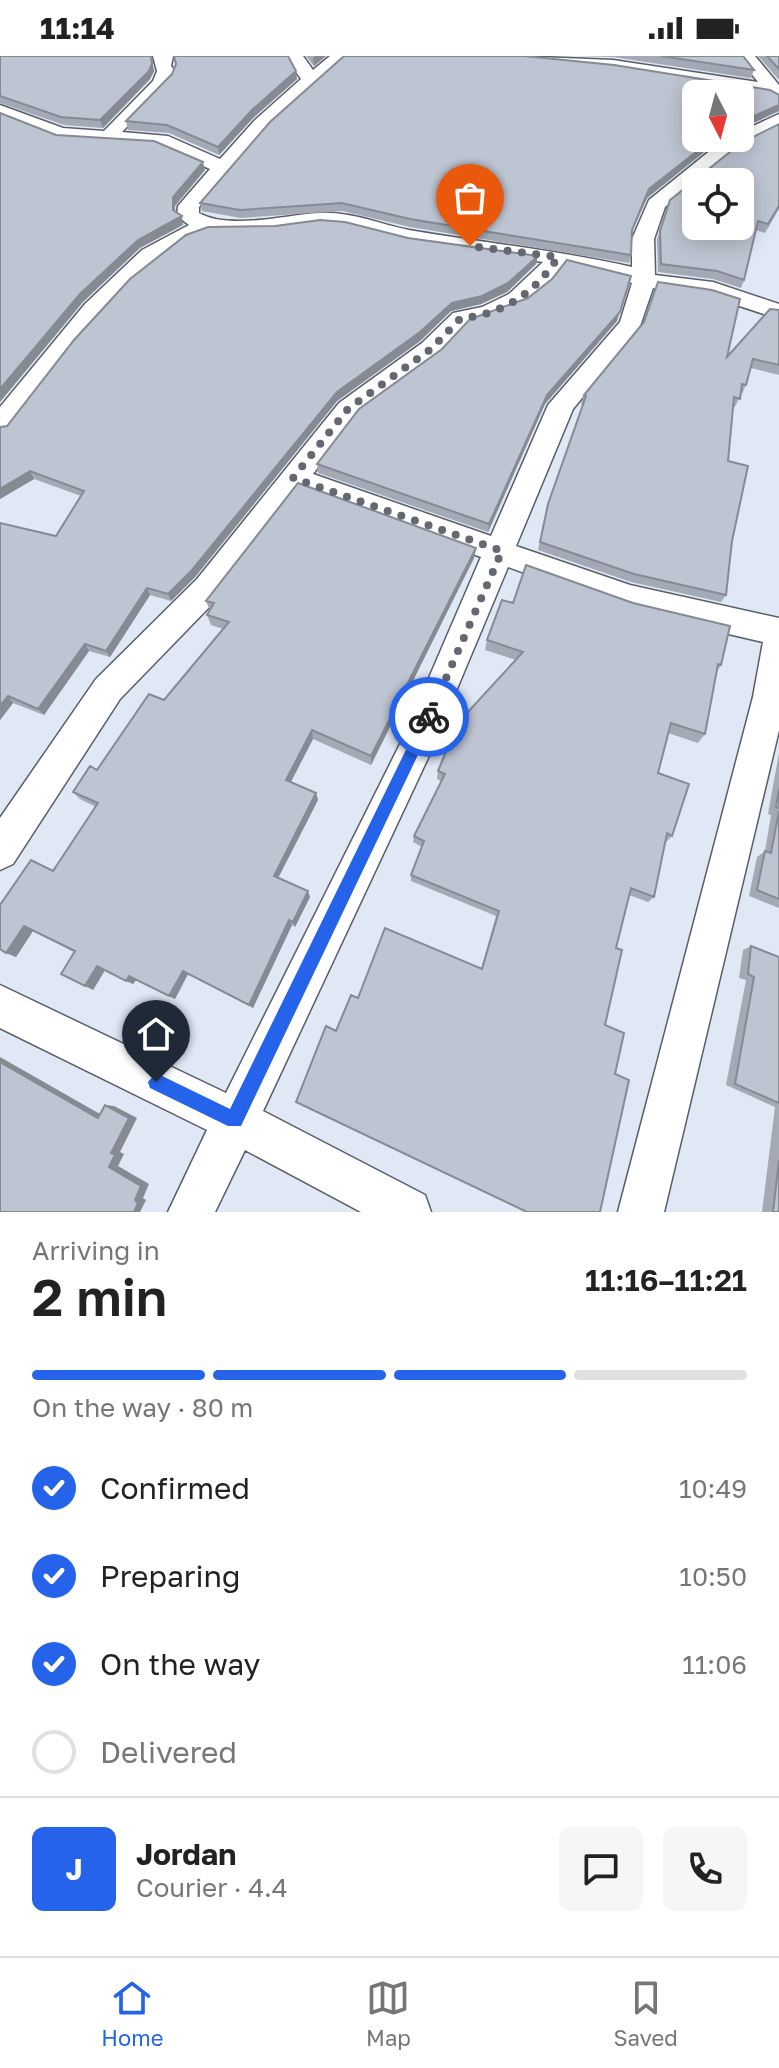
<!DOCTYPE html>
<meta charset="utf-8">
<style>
:root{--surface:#fff;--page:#f6f6f6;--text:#222;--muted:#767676;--line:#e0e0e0;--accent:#2563eb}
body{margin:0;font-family:"Golos Text",sans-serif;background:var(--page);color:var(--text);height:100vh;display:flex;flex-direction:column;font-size:30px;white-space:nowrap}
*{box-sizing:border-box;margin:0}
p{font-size:26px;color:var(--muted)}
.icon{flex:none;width:44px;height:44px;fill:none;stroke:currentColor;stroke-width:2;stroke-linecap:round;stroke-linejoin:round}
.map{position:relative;height:1156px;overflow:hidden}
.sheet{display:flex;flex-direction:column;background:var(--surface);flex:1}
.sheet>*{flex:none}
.needle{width:52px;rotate:174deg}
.tools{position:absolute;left:682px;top:24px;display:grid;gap:16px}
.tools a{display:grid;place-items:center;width:72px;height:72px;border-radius:12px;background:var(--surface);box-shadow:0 4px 20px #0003;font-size:40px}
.pin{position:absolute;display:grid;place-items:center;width:68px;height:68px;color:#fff;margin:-82px -34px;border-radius:50% 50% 50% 0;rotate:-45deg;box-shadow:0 0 8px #0007}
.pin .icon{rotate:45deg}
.courier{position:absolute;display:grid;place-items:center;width:80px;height:80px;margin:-40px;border:6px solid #2563eb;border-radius:50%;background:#fff;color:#222;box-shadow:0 2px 10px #0007}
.summary em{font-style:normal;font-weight:600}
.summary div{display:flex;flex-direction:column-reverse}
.summary{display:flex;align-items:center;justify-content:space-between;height:136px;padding:0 32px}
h1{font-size:52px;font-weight:600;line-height:60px}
.bar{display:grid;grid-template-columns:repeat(4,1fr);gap:12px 8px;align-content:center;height:96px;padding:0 32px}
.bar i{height:10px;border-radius:6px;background:var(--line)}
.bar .selected{background:var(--accent)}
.bar p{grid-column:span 4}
.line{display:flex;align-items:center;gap:20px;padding:0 32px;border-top:2px solid var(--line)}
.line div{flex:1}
.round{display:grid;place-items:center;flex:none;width:84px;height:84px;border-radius:12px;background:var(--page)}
ol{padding:0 32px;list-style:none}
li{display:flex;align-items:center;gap:24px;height:88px}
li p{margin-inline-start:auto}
li .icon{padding:8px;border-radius:50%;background:var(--accent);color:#fff;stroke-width:4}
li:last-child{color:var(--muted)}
li i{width:44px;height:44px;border:4px solid var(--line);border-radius:50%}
.status{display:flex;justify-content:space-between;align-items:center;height:56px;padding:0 40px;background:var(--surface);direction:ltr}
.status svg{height:22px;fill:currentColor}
.menu{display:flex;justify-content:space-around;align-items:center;height:112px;border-top:2px solid var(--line);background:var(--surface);font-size:22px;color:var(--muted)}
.menu a{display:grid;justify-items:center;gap:4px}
.menu .selected{color:var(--accent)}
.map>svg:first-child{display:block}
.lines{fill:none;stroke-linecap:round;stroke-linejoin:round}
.street-casing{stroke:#585e69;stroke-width:3}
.street{fill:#fff;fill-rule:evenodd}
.wall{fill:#a3a9b5}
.shaded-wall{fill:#858a93}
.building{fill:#bec5d2;stroke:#858a93;stroke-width:2;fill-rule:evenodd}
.route{fill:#2563eb}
.done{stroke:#646870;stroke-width:8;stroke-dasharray:0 14.4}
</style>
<div class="status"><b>11:14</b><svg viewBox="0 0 49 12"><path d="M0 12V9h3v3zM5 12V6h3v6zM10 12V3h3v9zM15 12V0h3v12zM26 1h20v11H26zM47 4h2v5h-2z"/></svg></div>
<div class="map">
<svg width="779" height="1156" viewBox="0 0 779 1156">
<rect width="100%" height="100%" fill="#e0e8f5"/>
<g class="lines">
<g class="street-casing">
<path id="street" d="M 153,0 L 173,0 L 171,10 L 175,15 L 171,25 L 122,76 L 168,80 L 220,103 L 255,64 L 301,23 L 285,0 L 303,0 L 313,14 L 330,0 L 349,0 L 269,72 L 199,151 L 199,157 C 229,174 285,159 319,157 C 350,155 379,168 409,174 C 484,187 558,194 632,211 L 632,183 L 649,144 L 722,85 L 740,82 L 740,76 L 779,58 L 779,71 L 736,93 L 665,151 L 654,183 L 655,219 L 713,226 L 779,248 L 779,263 L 709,240 L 653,232 L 639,273 L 573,353 L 516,490 L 630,529 L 779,562 L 779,674 L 664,1156 L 618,1156 L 753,641 L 763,586 L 629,555 L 508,511 L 428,702 L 263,1055 L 425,1139 L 431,1156 L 361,1156 L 245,1094 L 215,1156 L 168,1156 L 207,1074 L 0,972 L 0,929 L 226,1037 L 403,682 L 481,501 L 299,435 L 219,541 L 120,643 L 13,808 L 0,814 L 0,762 L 96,623 L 197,523 L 339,347 L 422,287 L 453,257 L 482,251 L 509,238 L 543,206 L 408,187 L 346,171 L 321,169 L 276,175 L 209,176 L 186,185 L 130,229 L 75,290 L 9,376 L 0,378 L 0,351 L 85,248 L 142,194 L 189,169 L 177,160 L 178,150 L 210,113 L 157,90 L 60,84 L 0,61 L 0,49 L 63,72 L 104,75 L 153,25 L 157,15 ZM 564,209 L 632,227 L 620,266 L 548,349 L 491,480 L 313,418 L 357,359 L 440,299 L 468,269 L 499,261 L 525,249 L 548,230 Z
M 513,0 L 613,4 L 758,26 L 737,0 L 755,0 L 779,29 L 779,46 L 768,39 L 613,14 L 522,5 Z"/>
</g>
<use href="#street" class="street"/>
</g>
<path class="wall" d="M 0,0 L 151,0 L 154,15 L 150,23 L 103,72 L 64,69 L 0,47 Z
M 306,0 L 326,0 L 314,10 Z
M 344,0 L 524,0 L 614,9 L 770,34 L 779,39 L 779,55 L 740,73 L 740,38 L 696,38 L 696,82 L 724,82 L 720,83 L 647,142 L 631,177 L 631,199 L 629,207 L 410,171 L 342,155 L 241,162 L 202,155 L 200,147 L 270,66 Z
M 579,0 L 743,0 L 754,14 L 751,22 L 613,1 Z
M 758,0 L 779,0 L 779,24 Z
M 176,9 L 297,23 L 253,62 L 219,99 L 169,77 L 128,74 L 126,65 L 172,18 Z
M 779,68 L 779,153 L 765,177 L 756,174 L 744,224 L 741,232 L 713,223 L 658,216 L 657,183 L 670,144 Z
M 408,182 L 536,208 L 507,236 L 481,248 L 451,255 L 420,285 L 337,345 L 195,521 L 171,545 L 150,539 L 110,601 L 89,595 L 44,659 L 13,647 L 0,664 L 0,467 L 56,480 L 81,440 L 34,423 L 0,443 L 0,371 L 7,370 Z
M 779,254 L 779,319 L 751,312 L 746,329 L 742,338 L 741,338 L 735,351 L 733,351 L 728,405 L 732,485 L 726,539 L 721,546 L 631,526 L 538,494 L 548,448 L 583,349 L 581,348 L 584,339 L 727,301 Z
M 617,265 L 545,348 L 488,476 L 318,417 L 317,408 Z
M 474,502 L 371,709 L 313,683 L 291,726 L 316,737 L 318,744 L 278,822 L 310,841 L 295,871 L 292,869 L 253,952 L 188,918 L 175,943 L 136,924 L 133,928 L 105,914 L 93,934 L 74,896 L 33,875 L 16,901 L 6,897 L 53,815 L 96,751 L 80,743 L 73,736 L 97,714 L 164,644 L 223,573 L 211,569 L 207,559 L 210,555 L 206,545 Z
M 487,584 L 721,609 L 717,615 L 705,678 L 698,687 L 668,677 L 658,717 L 672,780 L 666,786 L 654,841 L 648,846 L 629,839 L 616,892 L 336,975 L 358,942 L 481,913 L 496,860 L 411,825 L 411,819 L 422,791 L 413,786 L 414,780 L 441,725 L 437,723 L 438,715 L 457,679 L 516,604 L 485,594 Z
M 779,697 L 779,852 L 749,840 L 757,801 L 765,795 L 771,759 L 768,758 Z
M 751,890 L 779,901 L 779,1156 L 762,1156 L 775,1051 L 726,1029 L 746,924 L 739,922 L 743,894 Z"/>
<path class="shaded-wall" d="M 151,0 L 154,15 L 150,23 L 103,72 L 100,64 Z
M 315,0 L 326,0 L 314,10 L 313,2 Z
M 296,15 L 297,23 L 253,62 L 219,99 L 218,91 L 252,54 Z
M 779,49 L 779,55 L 740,73 L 742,65 Z
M 714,82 L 724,82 L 720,83 L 647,142 L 629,182 L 632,174 L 649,133 Z
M 203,106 L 205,114 L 175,150 L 175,162 L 173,154 L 173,141 Z
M 182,160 L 183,169 L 140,192 L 83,246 L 0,346 L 0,333 L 80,238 L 138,184 Z
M 538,200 L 536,208 L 507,236 L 481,248 L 451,255 L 420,285 L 337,345 L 195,521 L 171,545 L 168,538 L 337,336 L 452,247 Z
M 631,220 L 617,265 L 545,348 L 488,476 L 489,468 L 547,339 Z
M 30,415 L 34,423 L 0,443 L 0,433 Z
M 476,492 L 474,502 L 371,709 L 371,700 Z
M 147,532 L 150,539 L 110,601 L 106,595 Z
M 85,588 L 89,595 L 44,659 L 38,653 Z
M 8,640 L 13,647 L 0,664 L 0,650 Z
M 312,674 L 313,683 L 288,731 L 286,724 Z
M 316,737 L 318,744 L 276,826 L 274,820 Z
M 308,835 L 310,841 L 295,871 L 293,866 Z
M 289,864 L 292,869 L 253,952 L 249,949 Z
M 24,870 L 33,875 L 16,901 L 6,897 Z
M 97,910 L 105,914 L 93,934 L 85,930 Z
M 183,915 L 188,918 L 175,943 L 169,940 Z
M 129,920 L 136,924 L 133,928 L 126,925 Z
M 0,1001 L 107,1062 L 98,1062 L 0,1006 Z
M 105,1049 L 114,1050 L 137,1062 L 120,1096 L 124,1098 L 118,1110 L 149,1128 L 143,1142 L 146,1144 L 140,1156 L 134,1156 L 135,1144 L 109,1111 L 111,1097 Z"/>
<path class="building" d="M 0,0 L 151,0 L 152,7 L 149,15 L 100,64 L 61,61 L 0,40 Z
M 174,0 L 288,0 L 296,15 L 252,54 L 218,91 L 167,69 L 126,65 L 172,18 L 176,8 Z
M 344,0 L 524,0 L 614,9 L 770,34 L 779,39 L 779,49 L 742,65 L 740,71 L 740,38 L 696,38 L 696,82 L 714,82 L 649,133 L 632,174 L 631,199 L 410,163 L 342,147 L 240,154 L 200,147 L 270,66 Z
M 661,0 L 743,0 L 754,14 Z
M 767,0 L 779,0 L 779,13 Z
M 0,57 L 56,79 L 154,85 L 203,106 L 173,141 L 173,154 L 182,160 L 138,184 L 80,238 L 0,333 Z
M 779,68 L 779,150 L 768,168 L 758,165 L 744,224 L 717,215 L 661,208 L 660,175 L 670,144 L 741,87 ZM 696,126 L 740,126 L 740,170 L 696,170 Z
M 320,164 L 345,166 L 408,182 L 538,200 L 508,227 L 482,240 L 452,247 L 420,276 L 337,336 L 192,514 L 168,538 L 147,532 L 106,595 L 85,588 L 38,653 L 8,640 L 0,650 L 0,467 L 56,480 L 84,435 L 30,415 L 0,433 L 0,371 L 7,370 L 74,284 L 130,223 L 186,179 L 208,171 L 275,170 Z
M 567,204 L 631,220 L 620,256 L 547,339 L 489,468 L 317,408 L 359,353 L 442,293 L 470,263 L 528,242 L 552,223 Z
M 658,226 L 712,234 L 740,243 L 727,301 L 770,253 L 779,254 L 779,309 L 753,303 L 746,329 L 742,328 L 740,343 L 734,341 L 728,405 L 748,410 L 732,485 L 726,539 L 634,518 L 540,486 L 548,448 L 586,340 L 584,339 L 644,266 Z
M 298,427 L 476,492 L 371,700 L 312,674 L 286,724 L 316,737 L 274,820 L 308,835 L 293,866 L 289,864 L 249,949 L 183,915 L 169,940 L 129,920 L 126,925 L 97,910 L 85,930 L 61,918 L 75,895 L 24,870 L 6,897 L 0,893 L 0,849 L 31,804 L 53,815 L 98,747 L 73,736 L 90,710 L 97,714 L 149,638 L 164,644 L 229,566 L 207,559 L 214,547 L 206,545 Z
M 526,509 L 633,547 L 730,570 L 721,609 L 718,608 L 705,678 L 671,667 L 658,717 L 689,728 L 672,780 L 667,777 L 654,841 L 631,832 L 616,892 L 622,894 L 605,969 L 624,977 L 615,1018 L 629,1024 L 600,1156 L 527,1156 L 296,1046 L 326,970 L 336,975 L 351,939 L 358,942 L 385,872 L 482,913 L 499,855 L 411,819 L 424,785 L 414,780 L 445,718 L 438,715 L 453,678 L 457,679 L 466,658 L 523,596 L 487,584 L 502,544 L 513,547 Z
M 779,733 L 779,752 L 776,751 Z
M 779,755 L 779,843 L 757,834 L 765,795 L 771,797 Z
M 751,890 L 779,901 L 779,1047 L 735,1028 L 754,921 L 748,918 Z
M 0,1006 L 98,1062 L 105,1049 L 129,1062 L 111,1097 L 115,1099 L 109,1111 L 141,1130 L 135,1144 L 138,1147 L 134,1156 L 0,1156 Z
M 779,1104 L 779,1156 L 773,1156 Z"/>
<path class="route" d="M 429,655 L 436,661 L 241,1070 L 228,1070 L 150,1032 L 148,1026 L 156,1017 L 230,1053 L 424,657 Z"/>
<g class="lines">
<path class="done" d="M 429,661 L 502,495 L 293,422 L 348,353 L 431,293 L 461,262 C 503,259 536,236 558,201 L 470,190"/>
</g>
</svg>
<div class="tools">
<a><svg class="needle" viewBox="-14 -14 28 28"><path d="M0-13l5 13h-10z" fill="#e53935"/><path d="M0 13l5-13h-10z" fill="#767676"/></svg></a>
<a><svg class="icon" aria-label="locate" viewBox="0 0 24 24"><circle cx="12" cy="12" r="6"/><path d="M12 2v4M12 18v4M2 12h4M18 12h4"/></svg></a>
</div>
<div class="pin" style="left:470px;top:190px;background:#ea580c"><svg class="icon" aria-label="bag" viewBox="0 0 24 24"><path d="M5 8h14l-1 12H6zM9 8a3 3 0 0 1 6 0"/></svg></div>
<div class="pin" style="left:156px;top:1026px;background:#1f2937"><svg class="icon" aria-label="home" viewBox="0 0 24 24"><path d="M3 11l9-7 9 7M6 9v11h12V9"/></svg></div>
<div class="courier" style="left:429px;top:661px"><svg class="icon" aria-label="bike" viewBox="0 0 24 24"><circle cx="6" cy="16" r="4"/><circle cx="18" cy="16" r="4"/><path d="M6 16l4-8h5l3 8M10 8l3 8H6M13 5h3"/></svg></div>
</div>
<section class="sheet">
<div class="summary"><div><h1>2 min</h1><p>Arriving in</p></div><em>11:16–11:21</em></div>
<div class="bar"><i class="selected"></i><i class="selected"></i><i class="selected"></i><i></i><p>On the way · 80 m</p></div>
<ol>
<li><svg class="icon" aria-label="check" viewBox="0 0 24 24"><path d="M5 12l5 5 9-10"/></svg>Confirmed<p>10:49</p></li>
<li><svg class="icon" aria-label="check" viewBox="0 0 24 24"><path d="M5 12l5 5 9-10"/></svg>Preparing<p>10:50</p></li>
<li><svg class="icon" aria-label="check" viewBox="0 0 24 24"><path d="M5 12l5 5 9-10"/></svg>On the way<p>11:06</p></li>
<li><i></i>Delivered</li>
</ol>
<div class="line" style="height:144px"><b class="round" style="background:var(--accent);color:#fff">J</b><div><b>Jordan</b><p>Courier · 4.4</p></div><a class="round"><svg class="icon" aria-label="chat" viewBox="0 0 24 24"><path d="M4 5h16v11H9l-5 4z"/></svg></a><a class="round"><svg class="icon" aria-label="phone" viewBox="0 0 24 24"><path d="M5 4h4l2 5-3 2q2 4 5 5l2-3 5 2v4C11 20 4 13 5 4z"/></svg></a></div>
</section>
<nav class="menu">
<a class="selected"><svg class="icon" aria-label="home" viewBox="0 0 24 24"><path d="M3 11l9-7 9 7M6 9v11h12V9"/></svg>Home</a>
<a><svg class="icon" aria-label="map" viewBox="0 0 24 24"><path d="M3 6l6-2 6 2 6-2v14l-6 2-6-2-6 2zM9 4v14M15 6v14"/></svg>Map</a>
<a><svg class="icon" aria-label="saved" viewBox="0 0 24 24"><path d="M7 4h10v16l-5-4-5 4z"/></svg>Saved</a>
</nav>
